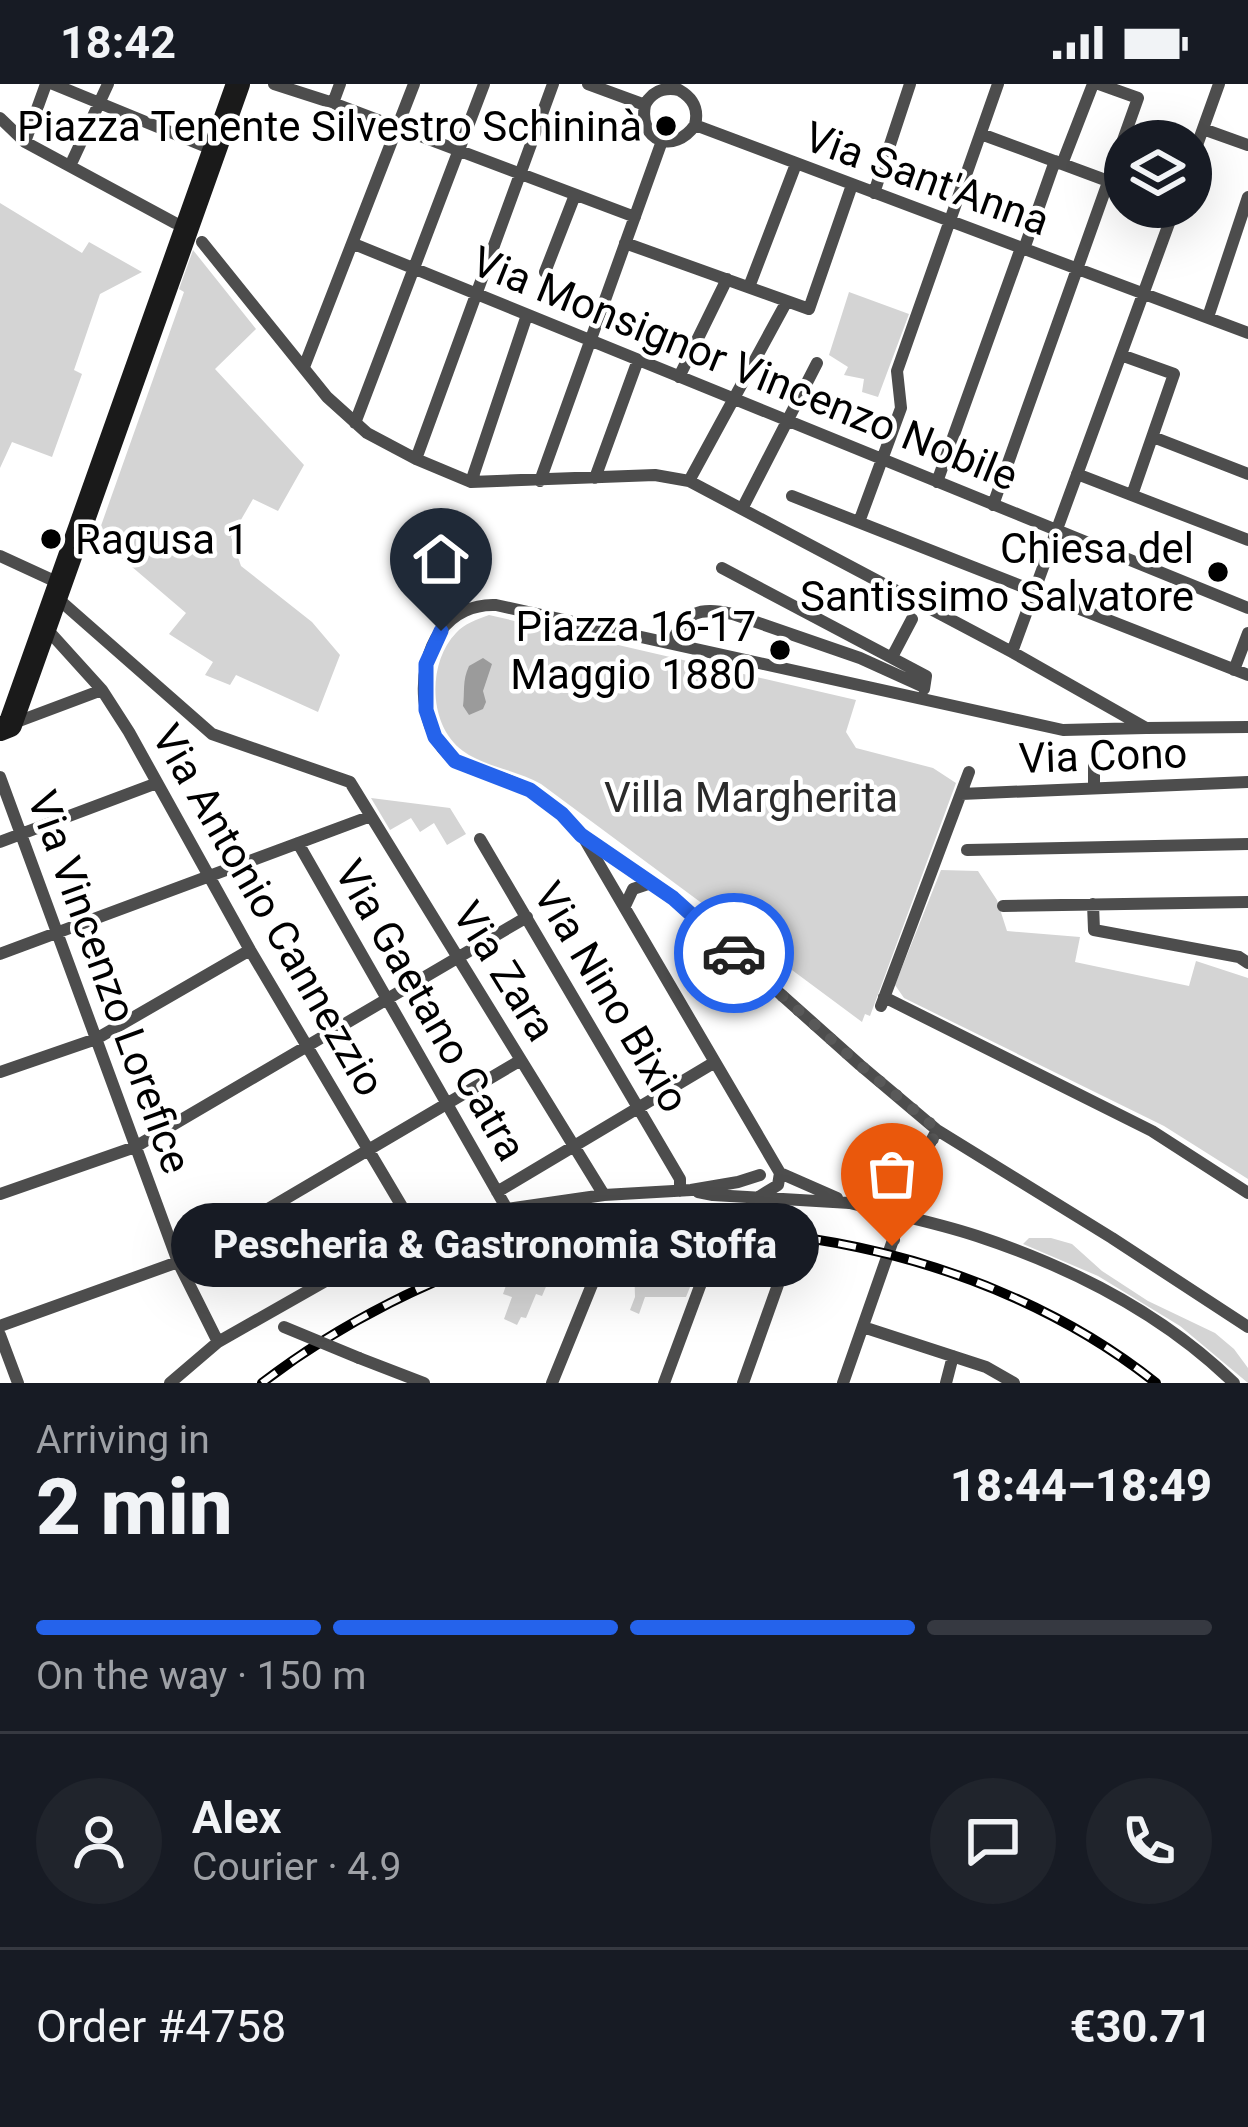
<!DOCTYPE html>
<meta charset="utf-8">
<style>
:root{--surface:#171b24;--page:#20242c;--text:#f1f3f6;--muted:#9ea1a6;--line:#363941;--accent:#2563eb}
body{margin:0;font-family:Roboto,sans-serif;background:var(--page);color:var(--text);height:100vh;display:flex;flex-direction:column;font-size:45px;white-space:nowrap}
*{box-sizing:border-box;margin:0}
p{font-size:39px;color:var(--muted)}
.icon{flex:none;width:66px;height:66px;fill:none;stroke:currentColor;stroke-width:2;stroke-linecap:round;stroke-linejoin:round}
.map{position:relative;height:1299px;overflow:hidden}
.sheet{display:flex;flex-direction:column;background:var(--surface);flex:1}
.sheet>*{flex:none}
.buttons{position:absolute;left:1104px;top:36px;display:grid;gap:24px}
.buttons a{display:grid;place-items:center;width:108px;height:108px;border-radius:50%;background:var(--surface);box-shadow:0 12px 48px #0002;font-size:60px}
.pin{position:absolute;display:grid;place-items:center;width:102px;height:102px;color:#fff;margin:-123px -51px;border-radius:50% 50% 50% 0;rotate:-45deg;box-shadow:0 0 12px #0007}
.pin .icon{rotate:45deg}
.courier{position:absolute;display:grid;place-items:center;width:120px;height:120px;margin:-60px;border:9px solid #2563eb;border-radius:50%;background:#fff;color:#222;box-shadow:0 3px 15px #0007}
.bubble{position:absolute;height:84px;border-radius:42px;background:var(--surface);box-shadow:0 12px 48px #0002;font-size:39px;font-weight:800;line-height:84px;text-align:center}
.head em{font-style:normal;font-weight:800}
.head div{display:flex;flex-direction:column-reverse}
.head{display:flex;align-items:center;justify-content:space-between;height:204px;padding:0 36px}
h1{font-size:78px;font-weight:800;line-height:90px}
.bar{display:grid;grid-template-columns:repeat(4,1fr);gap:18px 12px;align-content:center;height:144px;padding:0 36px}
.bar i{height:15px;border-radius:9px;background:var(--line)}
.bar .selected{background:var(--accent)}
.bar p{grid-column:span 4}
.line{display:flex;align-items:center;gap:30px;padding:0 36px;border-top:3px solid var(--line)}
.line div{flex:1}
.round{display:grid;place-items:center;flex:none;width:126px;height:126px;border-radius:63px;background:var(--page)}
.status{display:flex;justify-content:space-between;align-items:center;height:84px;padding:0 60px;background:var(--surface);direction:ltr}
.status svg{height:33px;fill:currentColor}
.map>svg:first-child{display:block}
.green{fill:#d4d4d4}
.water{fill:#9b9b9b}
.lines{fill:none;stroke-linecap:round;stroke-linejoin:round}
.street{stroke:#4d4d4d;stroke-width:12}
.secondary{stroke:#1a1a1a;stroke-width:24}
.rail-casing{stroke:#000;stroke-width:10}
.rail{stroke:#fff;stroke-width:6;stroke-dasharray:18;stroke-linecap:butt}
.street-bridge{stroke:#4d4d4d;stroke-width:12}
.done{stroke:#595959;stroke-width:12;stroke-dasharray:0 21.6}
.route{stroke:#2563eb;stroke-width:15}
.poi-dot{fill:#000;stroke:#fff;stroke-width:4.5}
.labels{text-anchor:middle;stroke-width:9;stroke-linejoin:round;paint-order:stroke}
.poi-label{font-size:42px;fill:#000;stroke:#fff;text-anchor:end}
.street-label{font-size:42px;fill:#000;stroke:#fff}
.park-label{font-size:42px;fill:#2b2b2b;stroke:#fff}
</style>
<div class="status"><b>18:42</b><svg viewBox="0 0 49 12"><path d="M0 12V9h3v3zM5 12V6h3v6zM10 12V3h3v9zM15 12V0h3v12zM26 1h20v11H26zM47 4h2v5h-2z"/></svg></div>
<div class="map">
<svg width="1248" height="1299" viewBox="0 0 1248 1299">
<rect width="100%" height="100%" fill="#fff"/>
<path class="green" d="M 0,119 L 82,169 L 89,158 L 142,188 L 100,210 L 74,286 L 82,290 L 52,373 L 12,358 L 0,384 Z
M 193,166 L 256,245 L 215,285 L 304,381 L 278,427 L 253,415 L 231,453 L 241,482 L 312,538 L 340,571 L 318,628 L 236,591 L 230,601 L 205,591 L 213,578 L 169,550 L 186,529 L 97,453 L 184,208 L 179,205 Z
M 849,208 L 909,230 L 878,313 L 862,308 L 864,295 L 844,291 L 848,283 L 829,271 Z
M 489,531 L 856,616 L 846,648 L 856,664 L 933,684 L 956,699 L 870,932 L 865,930 L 862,938 L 541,700 C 517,686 485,683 463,667 C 428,642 427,579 456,549 C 465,539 476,536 489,531 Z
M 371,714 L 450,724 L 466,750 L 447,761 L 434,739 L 420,748 L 411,734 L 390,746 Z
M 941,786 L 978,787 L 997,816 L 1007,847 L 1080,853 L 1075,878 L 1189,902 L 1196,877 L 1248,894 L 1248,1095 L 1164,1042 L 904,914 L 895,901 Z
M 1029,1154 L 1051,1154 L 1072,1160 L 1102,1187 L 1148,1217 L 1215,1249 L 1234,1265 L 1248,1284 L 1248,1299 L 1180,1242 L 1098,1192 L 1023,1160 Z
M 701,1161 L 714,1163 L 709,1178 L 701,1176 L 686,1213 L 645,1213 L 639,1230 L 630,1226 L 635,1213 L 634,1179 L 610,1178 L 614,1166 Z
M 586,1173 L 575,1201 L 551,1191 L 542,1212 L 536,1210 L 526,1234 L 521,1233 L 517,1241 L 504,1235 L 512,1213 L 503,1210 L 509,1193 Z"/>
<path class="water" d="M 483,574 L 492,580 L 483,607 L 486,618 L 483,625 L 469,631 L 463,622 C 465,608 462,597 469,582 Z"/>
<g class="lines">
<path class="street" d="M 53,0 L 214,66
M 274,0 L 333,19 L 635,133
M 588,0 L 645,21 C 638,57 674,71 695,41 L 1248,249
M 333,19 L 340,0
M 645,21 C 652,7 664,3 679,6 C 693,14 699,25 695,41
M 0,34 L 25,58 L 175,139
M 1203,45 L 1248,61
M 981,50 L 1108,97
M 25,58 L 46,0
M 1191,78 L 1219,0
M 1062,80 L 1093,0
M 70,82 L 108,0
M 874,109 L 910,0
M 202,158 L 327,313 L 367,349 L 416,375 L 471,398 L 655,391 L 689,397 L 1012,568 L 1146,644 L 1248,643
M 625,159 L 809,225 L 852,101
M 354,160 L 1248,524
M 1024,165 L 1055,77
M 545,188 L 575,111
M 749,203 L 796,80
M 1208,233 L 1248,113
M 1121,271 L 1174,290 L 1132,411
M 304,283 L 414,0
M 679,293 L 727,195
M 355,339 L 484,0
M 1153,353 L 1248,390
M 416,375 L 553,0
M 1077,390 L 1248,456
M 595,394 L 638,276
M 540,397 L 662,57
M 689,397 L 787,217
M 471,398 L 527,231
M 937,398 L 1021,164
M 792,412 L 1248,591
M 993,421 L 1138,14 L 1099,0
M 742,425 L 817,279
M 859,438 L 901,324 L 897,287 L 998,0
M 0,472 L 61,500
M 722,484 L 926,592 L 924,605
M 56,513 L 212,650 L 350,698 L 604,1111
M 45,543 L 102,606 L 129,648 L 250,866 L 420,1153
M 671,559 C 688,527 697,523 733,530 L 860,574 L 924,603
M 1012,568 L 1175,123
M 892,573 L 912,535
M 1234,586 L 1248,549
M 14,639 L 102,606
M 1094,666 L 1094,704
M 0,693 L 178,1178 L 218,1258
M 961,710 L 1248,698
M 480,755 L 680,1095 L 680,1107
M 590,757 L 673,814 L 860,981 L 937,1046 L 1112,1154 L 1248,1243
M 0,758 L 157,699
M 298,759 L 507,1125
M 967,766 L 1248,760
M 1093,820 L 1094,846 L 1239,873 L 1248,879
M 625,822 L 633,805 L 651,799
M 1003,822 L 1248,818
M 0,870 L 371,732
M 884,913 L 1152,1047 L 1248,1109
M 881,922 L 969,688
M 0,988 L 96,955 L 250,866
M 780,1089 L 837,1114
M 497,1108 L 715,978
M 698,1108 L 713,1111 L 850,1119
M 0,1110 L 135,1063 L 527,833
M 757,1114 L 778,1101 L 780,1089 L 582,751 C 560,727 538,707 507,696 C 492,690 469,686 455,676 C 418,650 415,583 440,548 C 453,529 474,520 496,521 L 1063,646 L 1146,644
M 0,1242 L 178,1178 L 521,976
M 863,1243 L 986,1283 L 1014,1299
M 0,1251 L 18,1299
M 359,1274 L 424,1299
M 170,1299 L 218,1258 L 329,1195 L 420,1153 L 507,1125 L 604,1111 L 691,1106 L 738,1098 L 760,1091
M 552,1299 L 602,1176
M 664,1299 L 703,1194
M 743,1299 L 785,1181
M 843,1299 L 921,1076 L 937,1046
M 946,1299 L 953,1272"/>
<path class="secondary" d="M 0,645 L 10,641 L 238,0"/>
<g class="rail-casing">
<path id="rail" d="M 262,1299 C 336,1242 440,1187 531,1165 C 738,1115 989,1166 1156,1299"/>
</g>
<use href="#rail" class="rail"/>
<path class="street-bridge" d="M 850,1119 C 892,1130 935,1138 977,1152 C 1071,1183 1162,1229 1234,1299
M 284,1243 L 359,1274"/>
</g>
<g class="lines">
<path class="done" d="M 734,869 L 860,981 L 938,1046 L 921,1076 L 892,1162"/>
<path class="route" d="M 441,547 L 426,580 L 426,626 L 435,653 L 455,677 L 530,706 L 562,730 L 581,751 L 673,814 L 734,869"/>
</g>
<g class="poi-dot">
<circle cx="666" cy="42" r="12"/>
<circle cx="51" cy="455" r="12"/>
<circle cx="1218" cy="488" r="12"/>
<circle cx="780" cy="566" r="12"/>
</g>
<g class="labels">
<g class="poi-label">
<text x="642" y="57">Piazza Tenente Silvestro Schininà</text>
<text x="75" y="470" text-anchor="start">Ragusa 1</text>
<text x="1194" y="479">Chiesa del<tspan x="1194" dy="48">Santissimo Salvatore</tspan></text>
<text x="756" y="557">Piazza 16-17<tspan x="756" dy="48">Maggio 1880</tspan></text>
</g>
<g class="street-label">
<text transform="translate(927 94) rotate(20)" y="15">Via Sant'Anna</text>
<text transform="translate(745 284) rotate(22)" y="15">Via Monsignor Vincenzo Nobile</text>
<text transform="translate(1103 671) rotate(-2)" y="15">Via Cono</text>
<text transform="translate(269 826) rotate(60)" y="15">Via Antonio Cannezzio</text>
<text transform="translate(505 887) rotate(58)" y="15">Via Zara</text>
<text transform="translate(110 898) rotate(70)" y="15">Via Vincenzo Lorefice</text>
<text transform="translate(612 913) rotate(59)" y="15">Via Nino Bixio</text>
<text transform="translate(431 926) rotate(60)" y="15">Via Gaetano Catra</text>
</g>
<g class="park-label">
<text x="751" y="728">Villa Margherita</text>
</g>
</g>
</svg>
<div class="buttons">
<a><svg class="icon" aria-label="layers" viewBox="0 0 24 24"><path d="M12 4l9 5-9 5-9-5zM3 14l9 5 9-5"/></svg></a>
</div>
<div class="pin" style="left:892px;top:1162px;background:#ea580c"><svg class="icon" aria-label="bag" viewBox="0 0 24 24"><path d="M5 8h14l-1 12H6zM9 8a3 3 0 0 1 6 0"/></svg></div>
<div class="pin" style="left:441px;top:547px;background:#1f2937"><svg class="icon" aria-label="home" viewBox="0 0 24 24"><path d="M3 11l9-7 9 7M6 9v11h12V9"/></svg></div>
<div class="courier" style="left:734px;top:869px"><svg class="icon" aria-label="car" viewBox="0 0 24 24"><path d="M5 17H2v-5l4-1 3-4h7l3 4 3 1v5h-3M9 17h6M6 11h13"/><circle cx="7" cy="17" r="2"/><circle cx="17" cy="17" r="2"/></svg></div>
<div class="bubble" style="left:171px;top:1119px;width:648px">Pescheria &amp; Gastronomia Stoffa</div>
</div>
<section class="sheet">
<div class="head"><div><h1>2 min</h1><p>Arriving in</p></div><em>18:44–18:49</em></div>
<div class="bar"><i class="selected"></i><i class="selected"></i><i class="selected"></i><i></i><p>On the way · 150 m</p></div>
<div class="line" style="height:216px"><a class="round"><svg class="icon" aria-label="person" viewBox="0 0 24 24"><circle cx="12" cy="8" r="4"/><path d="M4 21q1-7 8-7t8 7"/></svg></a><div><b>Alex</b><p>Courier · 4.9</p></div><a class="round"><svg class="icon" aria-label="chat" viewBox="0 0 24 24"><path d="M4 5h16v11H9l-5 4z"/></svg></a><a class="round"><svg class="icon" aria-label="phone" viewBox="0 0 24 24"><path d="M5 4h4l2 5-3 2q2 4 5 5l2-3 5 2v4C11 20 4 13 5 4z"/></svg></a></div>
<div class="line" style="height:156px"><div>Order #4758</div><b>€30.71</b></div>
</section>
